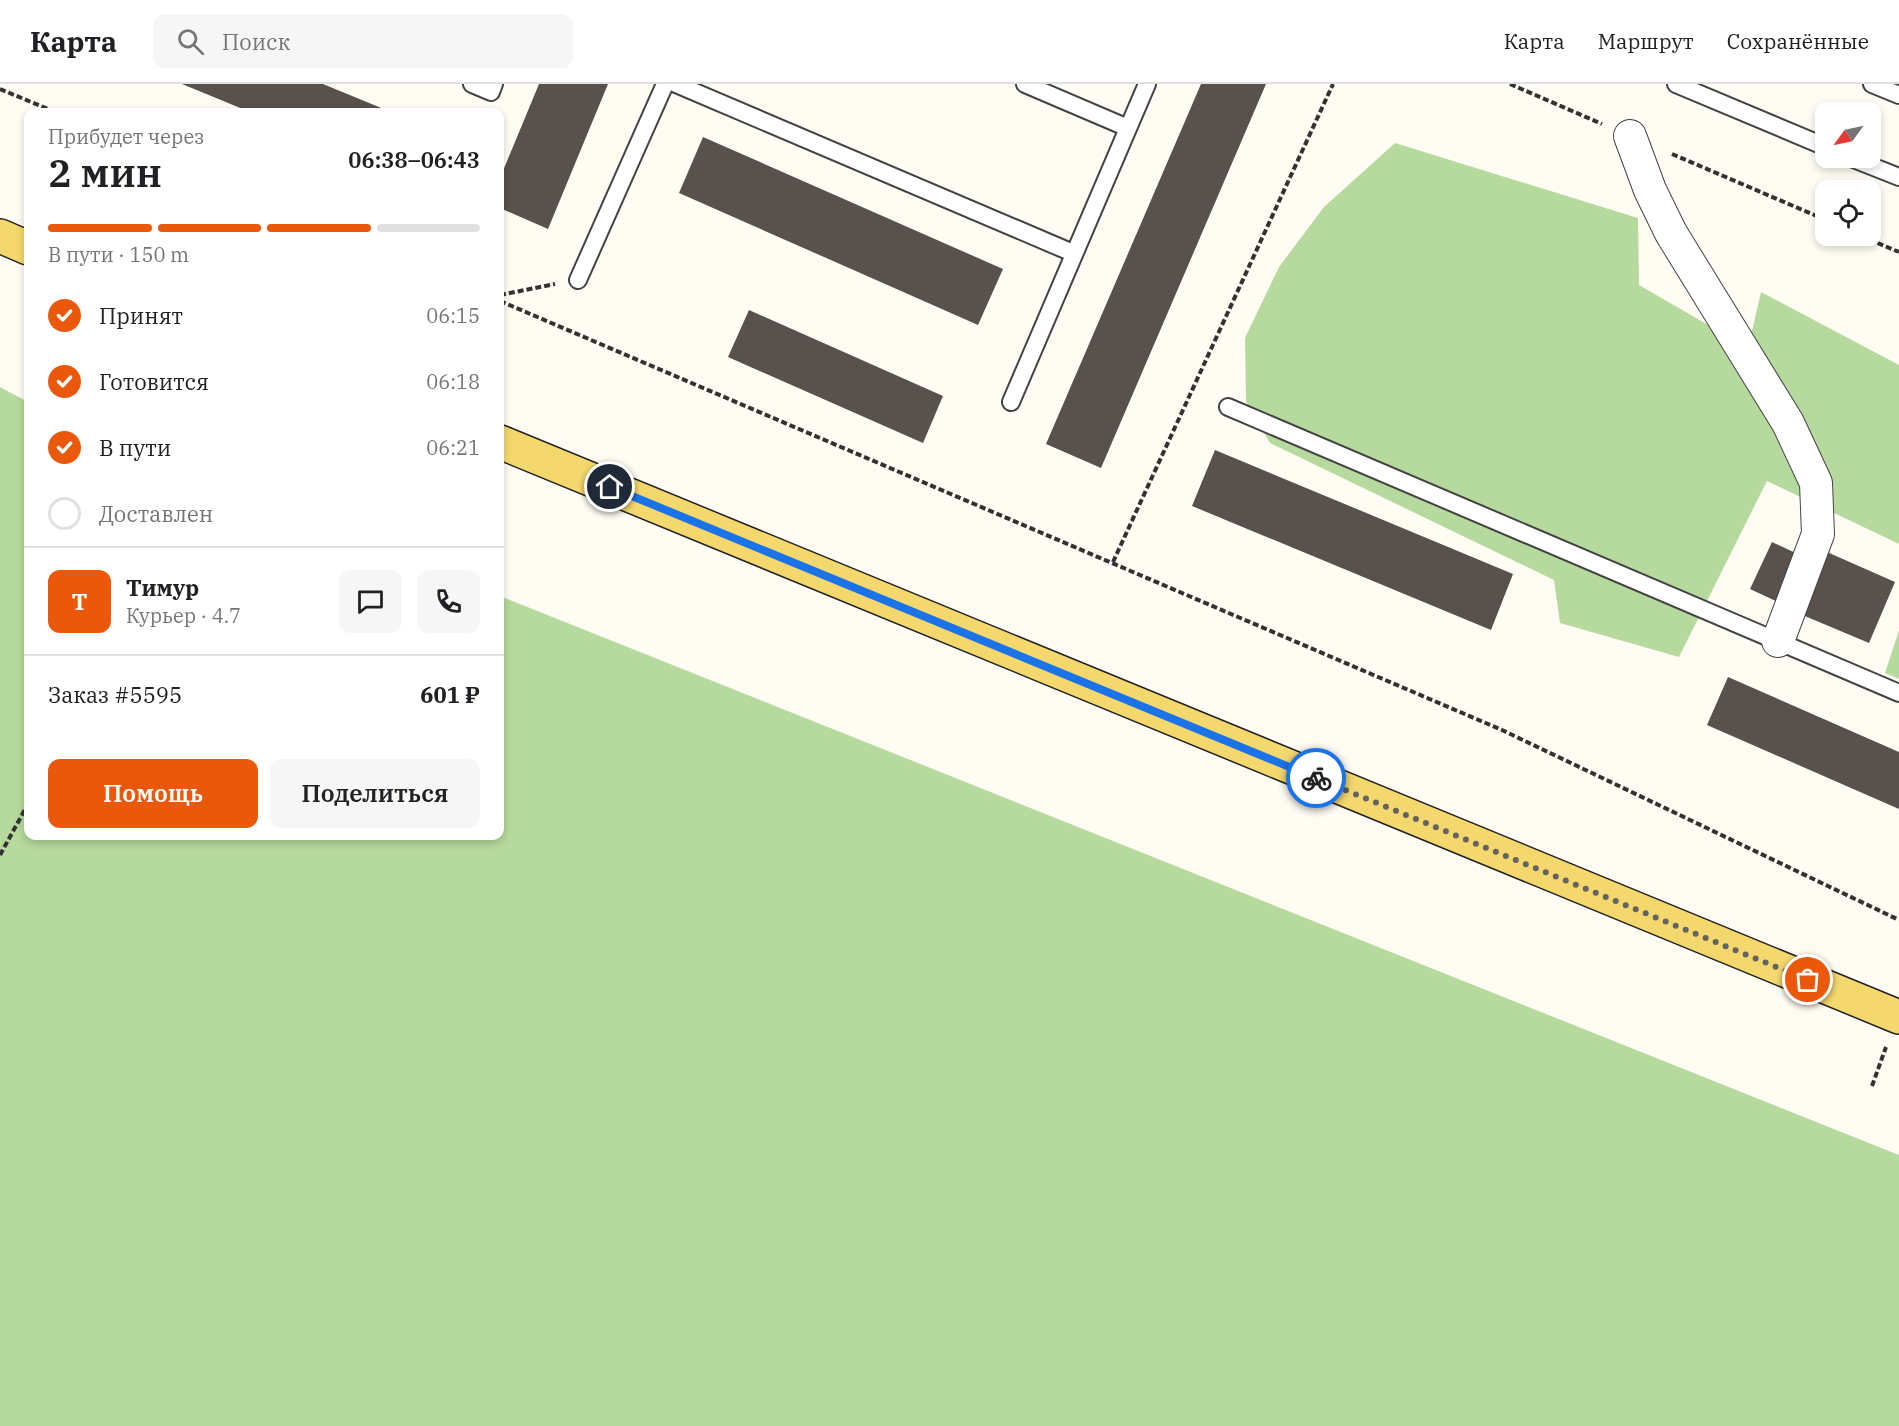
<!DOCTYPE html>
<html lang="ru">
<meta charset="utf-8">
<style>
:root{--surface:#fff;--page:#f6f6f6;--text:#202124;--muted:#757577;--line:#e0e0e0;--accent:#ea580c}
body{margin:0;font-family:"IBM Plex Serif",serif;background:var(--page);color:var(--text);height:100vh;display:flex;flex-direction:column;font-size:22px;white-space:nowrap}
*{box-sizing:border-box;margin:0}
p{font-size:20px;color:var(--muted)}
.icon{flex:none;width:33px;height:33px;fill:none;stroke:currentColor;stroke-width:2;stroke-linecap:round;stroke-linejoin:round}
.map{position:relative;flex:1;overflow:hidden}
.drawer{position:absolute;left:24px;top:24px;width:480px;height:732px;display:flex;flex-direction:column;background:var(--surface);border-radius:12px;box-shadow:0 3px 9px #0003}
.drawer>*{flex:none}
.needle{width:39px;rotate:237deg}
.tools{position:absolute;left:1815px;top:18px;display:grid;gap:12px}
.tools a{display:grid;place-items:center;width:66px;height:66px;border-radius:12px;background:var(--surface);box-shadow:0 3px 9px #0003;font-size:30px}
.pin{position:absolute;display:grid;place-items:center;width:51px;height:51px;color:#fff;margin:-26px;border:3px solid #fff;border-radius:50%;box-shadow:0 2px 6px #0007}
.courier{position:absolute;display:grid;place-items:center;width:60px;height:60px;margin:-30px;border:4px solid #1a73e8;border-radius:50%;background:#fff;color:#222;box-shadow:0 2px 8px #0007}
.summary em{font-style:normal;font-weight:600}
.summary div{display:flex;flex-direction:column-reverse}
.summary{display:flex;align-items:center;justify-content:space-between;height:102px;padding:0 24px}
h1{font-size:39px;font-weight:600;line-height:45px}
.bar{display:grid;grid-template-columns:repeat(4,1fr);gap:9px 6px;align-content:center;height:72px;padding:0 24px}
.bar i{height:8px;border-radius:4px;background:var(--line)}
.bar .on{background:var(--accent)}
.bar p{grid-column:span 4}
.line{display:flex;align-items:center;gap:15px;padding:0 24px;border-top:2px solid var(--line)}
.line div{flex:1}
.round{display:grid;place-items:center;flex:none;width:63px;height:63px;border-radius:12px;background:var(--page)}
ol{padding:0 24px;list-style:none}
li{display:flex;align-items:center;gap:18px;height:66px}
li p{margin-inline-start:auto}
li .icon{padding:6px;border-radius:50%;background:var(--accent);color:#fff;stroke-width:4}
li:last-child{color:var(--muted)}
li i{width:33px;height:33px;border:3px solid var(--line);border-radius:50%}
.action{display:flex;gap:12px;margin-top:auto;padding:12px 24px}
.action a{flex:1;height:69px;border-radius:12px;background:var(--accent);color:#fff;font-size:24px;font-weight:600;line-height:69px;text-align:center}
.action a+a{background:var(--page);color:var(--text)}
header{display:flex;align-items:center;gap:36px;box-sizing:border-box;height:84px;padding:0 30px;background:var(--surface);border-bottom:2px solid var(--line)}
header strong{font-size:28px}
nav{display:flex;gap:33px;margin-inline-start:auto;font-size:21px}
.search{width:420px;height:54px;background:var(--page);display:flex;align-items:center;gap:15px;box-sizing:border-box;padding:0 21px;border-radius:12px;color:var(--muted);font-size:22px}
.map>svg:first-child{display:block}
.forest{fill:#b6d99d}
.building{fill:#58514c}
.lines{fill:none;stroke-linecap:round;stroke-linejoin:round}
.service-casing{stroke:#434343;stroke-width:20}
.minor-casing{stroke:#434343;stroke-width:34}
.primary-casing{stroke:#212121;stroke-width:36}
.path{stroke:#323232;stroke-width:4;stroke-dasharray:6 3;stroke-linecap:butt}
.service{stroke:#fff;stroke-width:16}
.minor{stroke:#fff;stroke-width:32}
.primary{stroke:#f4d86e;stroke-width:33}
.done{stroke:#64635f;stroke-width:6;stroke-dasharray:0 10.8}
.route{stroke:#1a73e8;stroke-width:8}
</style>
<header>
<strong>Карта</strong>
<div class="search"><svg class="icon" aria-label="search" viewBox="0 0 24 24"><circle cx="10" cy="10" r="6"/><path d="M15 15l6 6"/></svg>Поиск</div>
<nav><a>Карта</a><a>Маршрут</a><a>Сохранённые</a></nav>
</header>
<div class="map">
<svg width="1899" height="1342" viewBox="0 0 1899 1342">
<rect width="100%" height="100%" fill="#fffdf3"/>
<path class="forest" d="M 1395,59 L 1638,134 L 1639,201 L 1748,264 L 1761,208 L 1899,281 L 1899,460 L 1767,397 L 1679,573 L 1560,539 L 1554,496 L 1270,359 L 1246,318 L 1245,254 L 1279,183 L 1324,123 Z
M 0,303 L 28,318 L 28,752 L 500,752 L 500,512 L 1899,1071 L 1899,1342 L 0,1342 Z
M 1899,546 L 1899,595 L 1885,589 Z"/>
<path class="building" d="M 182,0 L 323,0 L 391,28 L 250,28 Z
M 539,0 L 608,0 L 548,145 L 500,124 L 500,94 Z
M 1201,0 L 1266,0 L 1101,384 L 1046,360 Z
M 703,53 L 1003,185 L 978,241 L 679,109 Z
M 749,226 L 943,312 L 923,359 L 728,273 Z
M 1215,366 L 1513,490 L 1491,546 L 1192,422 Z
M 1772,458 L 1802,472 L 1780,519 L 1750,505 Z
M 1827,468 L 1895,498 L 1869,559 L 1800,530 Z
M 1728,593 L 1899,668 L 1899,725 L 1707,641 Z"/>
<g class="lines">
<g class="service-casing">
<path id="service" d="M 472,0 L 491,8 L 494,0
M 676,0 L 1073,169
M 1025,0 L 1128,44
M 1676,0 L 1826,63
M 1872,0 L 1899,11
M 1851,74 L 1899,93
M 578,196 L 665,0
M 1011,318 L 1147,0
M 1228,323 L 1899,609"/>
</g>
<g class="minor-casing">
<path id="minor" d="M 1630,52 L 1650,106 L 1671,149 L 1788,339 L 1816,399 L 1818,450 L 1778,557"/>
</g>
<g class="primary-casing">
<path id="primary" d="M 0,152 L 28,164
M 500,358 L 1899,933"/>
</g>
<path class="path" d="M 1510,0 L 1602,40
M 0,5 L 55,28
M 1672,70 L 1826,136
M 1861,152 L 1899,168
M 500,211 L 555,200
M 500,217 L 1502,646 L 1899,836
M 1113,478 L 1333,0
M 0,771 L 28,720
M 1872,1002 L 1886,963"/>
<use href="#service" class="service"/>
<use href="#minor" class="minor"/>
<use href="#primary" class="primary"/>
</g>
<g class="lines">
<path class="done" d="M 1316,694 L 1808,896"/>
<path class="route" d="M 610,403 L 1316,694"/>
</g>
</svg>
<div class="tools">
<a><svg class="needle" viewBox="-14 -14 28 28"><path d="M0-13l5 13h-10z" fill="#e53935"/><path d="M0 13l5-13h-10z" fill="#757577"/></svg></a>
<a><svg class="icon" aria-label="locate" viewBox="0 0 24 24"><circle cx="12" cy="12" r="6"/><path d="M12 2v4M12 18v4M2 12h4M18 12h4"/></svg></a>
</div>
<div class="pin" style="left:1808px;top:896px;background:#ea580c"><svg class="icon" aria-label="bag" viewBox="0 0 24 24"><path d="M5 8h14l-1 12H6zM9 8a3 3 0 0 1 6 0"/></svg></div>
<div class="pin" style="left:610px;top:403px;background:#1f2937"><svg class="icon" aria-label="home" viewBox="0 0 24 24"><path d="M3 11l9-7 9 7M6 9v11h12V9"/></svg></div>
<div class="courier" style="left:1316px;top:694px"><svg class="icon" aria-label="bike" viewBox="0 0 24 24"><circle cx="6" cy="16" r="4"/><circle cx="18" cy="16" r="4"/><path d="M6 16l4-8h5l3 8M10 8l3 8H6M13 5h3"/></svg></div>
<section class="drawer">
<div class="summary"><div><h1>2 мин</h1><p>Прибудет через</p></div><em>06:38–06:43</em></div>
<div class="bar"><i class="on"></i><i class="on"></i><i class="on"></i><i></i><p>В пути · 150 m</p></div>
<ol>
<li><svg class="icon" aria-label="check" viewBox="0 0 24 24"><path d="M5 12l5 5 9-10"/></svg>Принят<p>06:15</p></li>
<li><svg class="icon" aria-label="check" viewBox="0 0 24 24"><path d="M5 12l5 5 9-10"/></svg>Готовится<p>06:18</p></li>
<li><svg class="icon" aria-label="check" viewBox="0 0 24 24"><path d="M5 12l5 5 9-10"/></svg>В пути<p>06:21</p></li>
<li><i></i>Доставлен</li>
</ol>
<div class="line" style="height:108px"><b class="round" style="background:var(--accent);color:#fff">Т</b><div><b>Тимур</b><p>Курьер · 4.7</p></div><a class="round"><svg class="icon" aria-label="chat" viewBox="0 0 24 24"><path d="M4 5h16v11H9l-5 4z"/></svg></a><a class="round"><svg class="icon" aria-label="phone" viewBox="0 0 24 24"><path d="M5 4h4l2 5-3 2q2 4 5 5l2-3 5 2v4C11 20 4 13 5 4z"/></svg></a></div>
<div class="line" style="height:78px"><div>Заказ #5595</div><b>601 ₽</b></div>
<div class="action"><a>Помощь</a><a>Поделиться</a></div>
</section>
</div>
